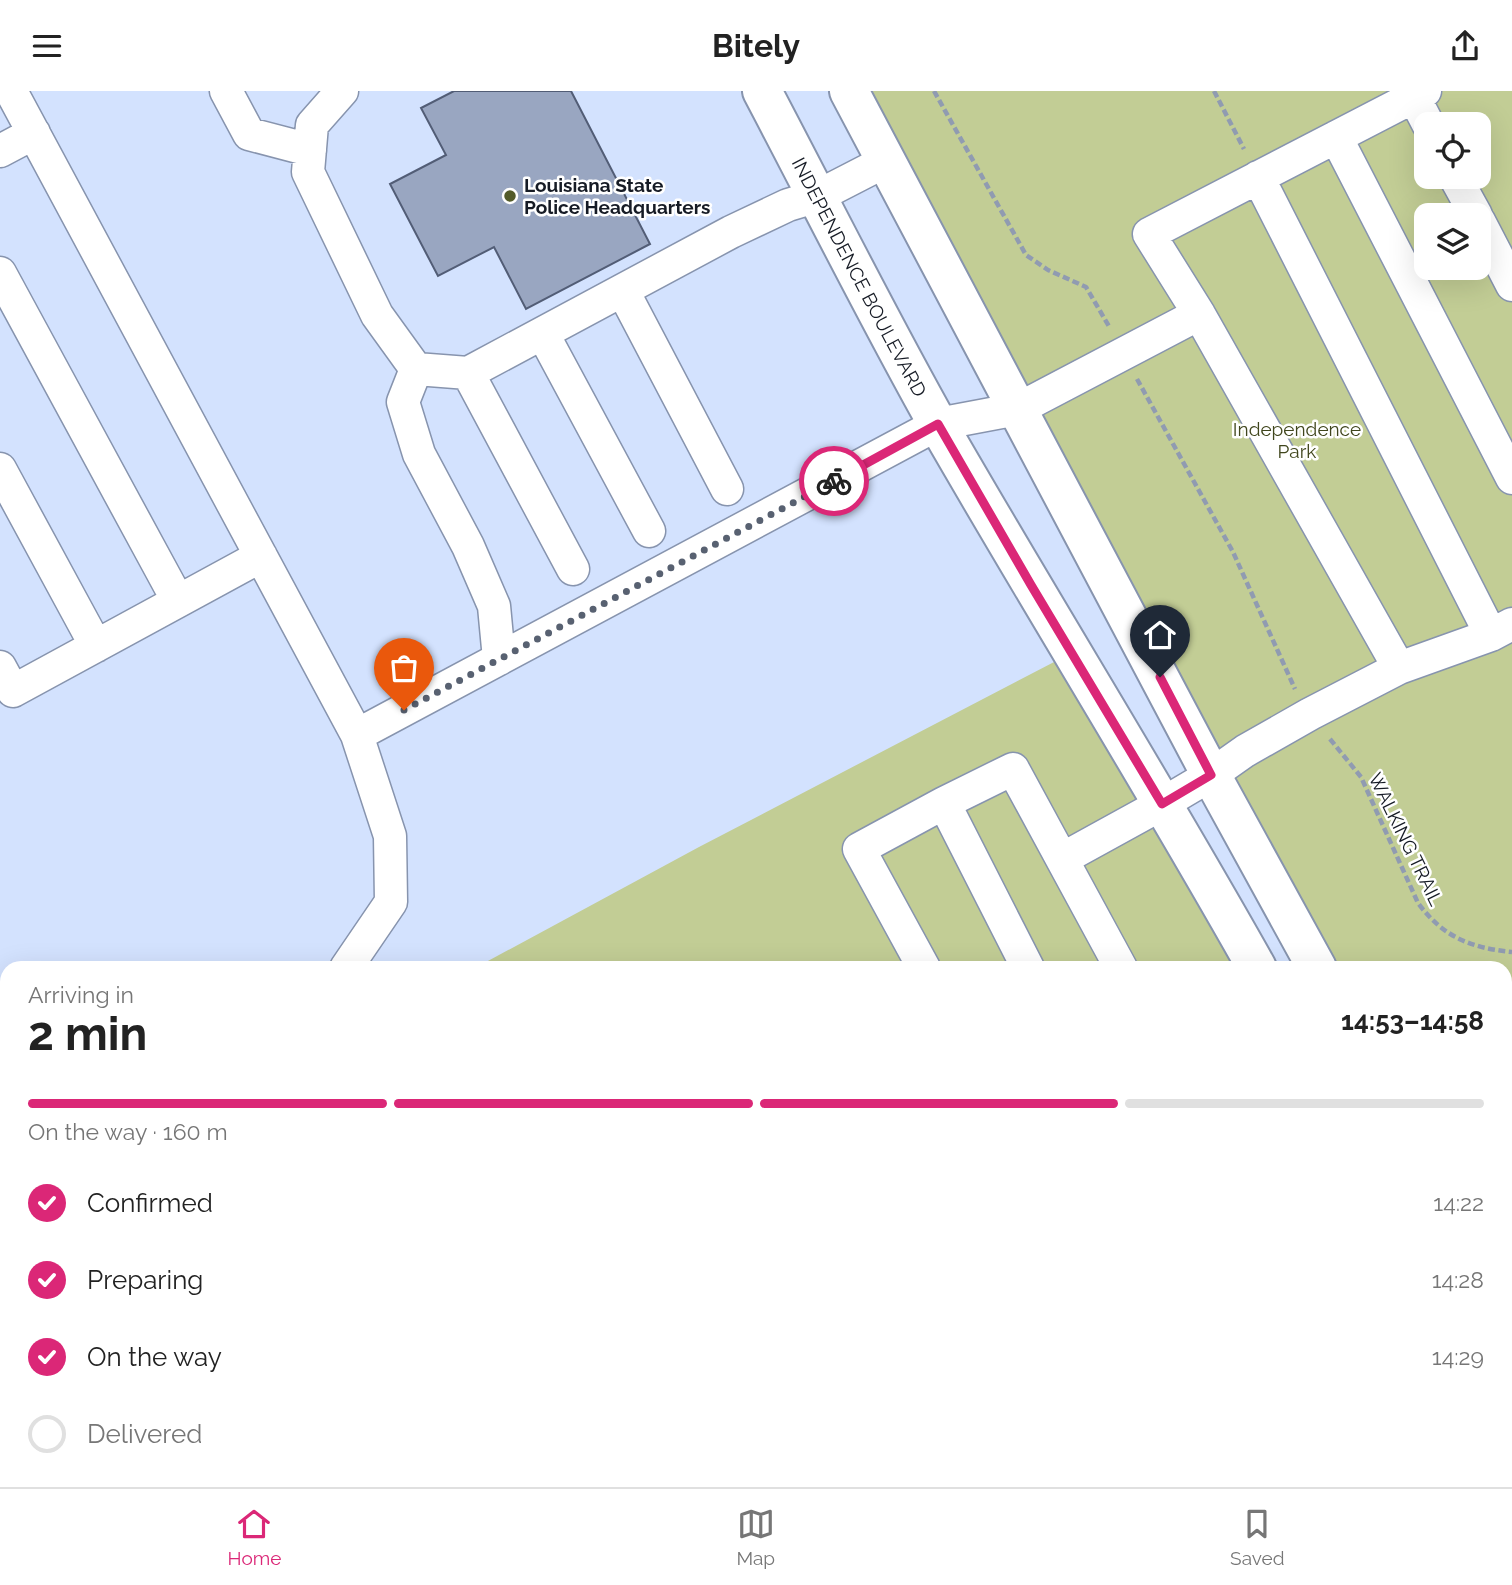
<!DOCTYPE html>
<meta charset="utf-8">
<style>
:root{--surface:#fff;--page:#f6f6f6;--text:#222;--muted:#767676;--line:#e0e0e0;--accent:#db2777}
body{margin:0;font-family:Raleway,sans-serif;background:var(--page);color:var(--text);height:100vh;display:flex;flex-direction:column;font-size:26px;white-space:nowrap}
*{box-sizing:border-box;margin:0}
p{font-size:23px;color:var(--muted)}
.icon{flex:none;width:38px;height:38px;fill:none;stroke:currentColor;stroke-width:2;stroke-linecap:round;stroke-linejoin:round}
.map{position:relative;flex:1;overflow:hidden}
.side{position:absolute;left:0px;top:870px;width:1512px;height:527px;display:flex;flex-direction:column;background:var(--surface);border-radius:21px 21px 0 0;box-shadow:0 7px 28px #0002}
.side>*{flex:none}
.fabs{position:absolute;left:1414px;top:21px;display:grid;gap:14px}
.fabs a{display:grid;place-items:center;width:77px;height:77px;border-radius:14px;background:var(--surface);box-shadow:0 7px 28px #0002;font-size:35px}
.pin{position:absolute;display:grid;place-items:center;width:60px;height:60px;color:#fff;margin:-72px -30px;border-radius:50% 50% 50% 0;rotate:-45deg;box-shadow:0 0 7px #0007}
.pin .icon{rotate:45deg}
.courier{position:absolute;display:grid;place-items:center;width:70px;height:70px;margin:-35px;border:5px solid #db2777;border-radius:50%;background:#fff;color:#222;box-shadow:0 2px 9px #0007}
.headline em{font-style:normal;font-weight:700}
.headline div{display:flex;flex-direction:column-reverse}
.headline{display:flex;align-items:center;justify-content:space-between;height:119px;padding:0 28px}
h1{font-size:46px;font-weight:700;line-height:52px}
.bar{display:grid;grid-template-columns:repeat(4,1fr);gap:10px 7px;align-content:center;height:84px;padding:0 28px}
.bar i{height:9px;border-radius:5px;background:var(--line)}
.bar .selected{background:var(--accent)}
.bar p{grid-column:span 4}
ol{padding:0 28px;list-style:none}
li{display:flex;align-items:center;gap:21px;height:77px}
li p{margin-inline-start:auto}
li .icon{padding:7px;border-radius:50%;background:var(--accent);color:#fff;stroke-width:4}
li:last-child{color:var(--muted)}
li i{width:38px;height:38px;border:4px solid var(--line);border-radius:50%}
header{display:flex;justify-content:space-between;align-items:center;height:91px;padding:0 28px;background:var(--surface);font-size:32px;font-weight:700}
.tab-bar{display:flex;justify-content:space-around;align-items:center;height:98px;border-top:2px solid var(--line);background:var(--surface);font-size:19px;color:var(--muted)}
.tab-bar a{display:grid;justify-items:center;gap:4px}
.tab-bar .selected{color:var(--accent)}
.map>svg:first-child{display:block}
.green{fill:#c2cd95;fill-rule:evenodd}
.building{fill:#99a6c1;stroke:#525d76;stroke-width:2}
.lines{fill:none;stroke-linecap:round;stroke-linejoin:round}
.minor-casing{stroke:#8794ae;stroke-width:35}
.major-casing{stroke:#8794ae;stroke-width:42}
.path{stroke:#909bb1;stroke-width:4.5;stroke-dasharray:7 3.5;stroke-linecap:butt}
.minor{stroke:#fff;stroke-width:32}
.major{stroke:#fff;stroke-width:38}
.done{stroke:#586171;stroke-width:7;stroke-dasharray:0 12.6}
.route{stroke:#db2777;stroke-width:9}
.poi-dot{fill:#535b2a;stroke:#fff;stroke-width:2.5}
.labels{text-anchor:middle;stroke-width:5;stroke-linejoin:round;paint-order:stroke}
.poi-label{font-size:19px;font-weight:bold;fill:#161b25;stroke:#fff;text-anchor:start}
.street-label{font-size:19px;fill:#161b25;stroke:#fff}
.park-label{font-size:19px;fill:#40461d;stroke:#fff}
</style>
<header><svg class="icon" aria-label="menu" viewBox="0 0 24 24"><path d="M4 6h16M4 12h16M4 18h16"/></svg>Bitely<svg class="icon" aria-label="share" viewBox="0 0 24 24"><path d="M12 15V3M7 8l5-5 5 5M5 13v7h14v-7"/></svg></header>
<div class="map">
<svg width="1512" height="1396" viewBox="0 0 1512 1396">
<rect width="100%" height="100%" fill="#d3e2fe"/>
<path class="green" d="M 866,0 L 1512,0 L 1512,902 L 1505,906 L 1505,877 L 1338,877 ZM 1426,33 L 1479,33 L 1479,86 L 1426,86 ZM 1426,124 L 1479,124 L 1479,177 L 1426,177 Z
M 1056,570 L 1238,877 L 475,877 L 699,756 Z
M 7,1115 L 7,1390 L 1385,1390 L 1382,1396 L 0,1396 L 0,1119 Z
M 1512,1353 L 1512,1396 L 1466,1396 L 1469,1390 L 1505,1390 L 1505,1355 Z"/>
<path class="building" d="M 454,0 L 571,0 L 650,153 L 526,218 L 494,156 L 438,185 L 390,93 L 446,64 L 421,17 Z
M 952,1390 L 1186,1390 L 1174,1396 L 956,1396 Z
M 1204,1390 L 1222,1390 L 1210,1396 L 1208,1396 Z"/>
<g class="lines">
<g class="minor-casing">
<path id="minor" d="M 11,0 L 357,644 L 390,745 L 391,811 L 346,877
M 226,0 L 249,43 L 310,59
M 342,0 L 312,34 L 308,81 L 377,224 L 416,278 L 468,282 L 731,141 L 788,114 L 818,105 L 886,70
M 1414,6 L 1428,33
M 1336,46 L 1512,387
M 0,60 L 34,42
M 1258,86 L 1491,544
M 1455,86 L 1476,124
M 1479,130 L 1512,194
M 0,182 L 178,510
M 623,200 L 727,398
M 543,243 L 649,440
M 416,278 L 403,311 L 419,363 L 468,455 L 494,515 L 499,568
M 468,282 L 573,478
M 0,378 L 96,555
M 0,576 L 13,600 L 261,465
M 1399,577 L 1199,223 L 1149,143 L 1425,0
M 357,644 L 938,333 L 1018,318 L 1199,223
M 944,712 L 1013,678 L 1121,877
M 1062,768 L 1162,713 L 1211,684 L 1245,660 L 1310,623 L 1399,577 L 1491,544 L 1512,533
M 924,877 L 859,758 L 944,712 L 1028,877
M 0,1056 L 7,1053"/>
</g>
<g class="major-casing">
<g id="major">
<path id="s1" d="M 762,0 C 821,112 878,227 940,337 C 1044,518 1155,695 1257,877"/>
<path d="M 849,0 L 1211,684 L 1317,877"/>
<path d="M 1505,1161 L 1512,1166"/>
<path d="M 1505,1243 L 1512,1257"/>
<path d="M 1505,1323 L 1512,1322"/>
<path d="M 1430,1396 L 1433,1390"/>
</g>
</g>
<path class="path" d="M 934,0 L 1026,164 L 1048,179 L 1086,196 L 1110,237
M 1214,0 L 1244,58
M 1137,288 L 1233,461 L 1295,598
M 1330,648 L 1361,686 L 1418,812 C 1443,846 1471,857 1512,861
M 1505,930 L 1512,926
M 1368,1396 L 1371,1390"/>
<use href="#minor" class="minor"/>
<use href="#major" class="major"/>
</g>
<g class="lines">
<path class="done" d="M 404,619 L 834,390"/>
<path class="route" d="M 834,390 L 938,333 L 1031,494 L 1162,713 L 1211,684 L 1160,586"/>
</g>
<circle class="poi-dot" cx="510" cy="105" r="7"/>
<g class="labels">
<g class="poi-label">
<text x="524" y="101">Louisiana State<tspan x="524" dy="22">Police Headquarters</tspan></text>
</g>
<g class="street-label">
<text dy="7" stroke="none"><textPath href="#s1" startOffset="210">INDEPENDENCE BOULEVARD</textPath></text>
<text transform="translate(1406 748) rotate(64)" y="7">WALKING TRAIL</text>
</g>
<g class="park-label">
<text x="1297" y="345">Independence<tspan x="1297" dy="22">Park</tspan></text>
</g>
</g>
</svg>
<div class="fabs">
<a><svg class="icon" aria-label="locate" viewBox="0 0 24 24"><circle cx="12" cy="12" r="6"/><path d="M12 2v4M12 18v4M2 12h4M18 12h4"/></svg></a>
<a><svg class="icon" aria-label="layers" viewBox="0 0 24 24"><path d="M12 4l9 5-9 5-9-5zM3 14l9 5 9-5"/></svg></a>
</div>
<div class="pin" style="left:404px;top:619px;background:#ea580c"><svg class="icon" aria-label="bag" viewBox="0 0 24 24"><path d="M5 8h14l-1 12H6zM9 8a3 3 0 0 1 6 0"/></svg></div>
<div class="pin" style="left:1160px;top:586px;background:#1f2937"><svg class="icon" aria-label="home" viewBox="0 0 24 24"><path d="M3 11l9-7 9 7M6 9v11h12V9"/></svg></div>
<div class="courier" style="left:834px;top:390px"><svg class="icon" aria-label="bike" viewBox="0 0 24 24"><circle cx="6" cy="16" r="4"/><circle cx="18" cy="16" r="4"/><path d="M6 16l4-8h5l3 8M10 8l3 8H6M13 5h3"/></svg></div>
<section class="side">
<div class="headline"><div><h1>2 min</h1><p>Arriving in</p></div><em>14:53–14:58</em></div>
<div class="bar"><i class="selected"></i><i class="selected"></i><i class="selected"></i><i></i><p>On the way · 160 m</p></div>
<ol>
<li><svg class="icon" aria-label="check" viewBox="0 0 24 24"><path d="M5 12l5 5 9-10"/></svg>Confirmed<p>14:22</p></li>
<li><svg class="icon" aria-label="check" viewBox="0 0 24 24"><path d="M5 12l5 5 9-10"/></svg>Preparing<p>14:28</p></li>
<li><svg class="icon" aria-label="check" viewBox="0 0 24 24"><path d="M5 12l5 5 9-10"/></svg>On the way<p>14:29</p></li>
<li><i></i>Delivered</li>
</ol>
</section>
</div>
<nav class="tab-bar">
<a class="selected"><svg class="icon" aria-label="home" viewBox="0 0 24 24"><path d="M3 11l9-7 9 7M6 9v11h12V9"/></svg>Home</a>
<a><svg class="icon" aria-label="map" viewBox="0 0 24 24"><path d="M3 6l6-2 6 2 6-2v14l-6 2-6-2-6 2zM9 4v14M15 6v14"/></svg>Map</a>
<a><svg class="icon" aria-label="saved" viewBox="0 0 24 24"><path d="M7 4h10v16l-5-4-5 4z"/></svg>Saved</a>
</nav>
